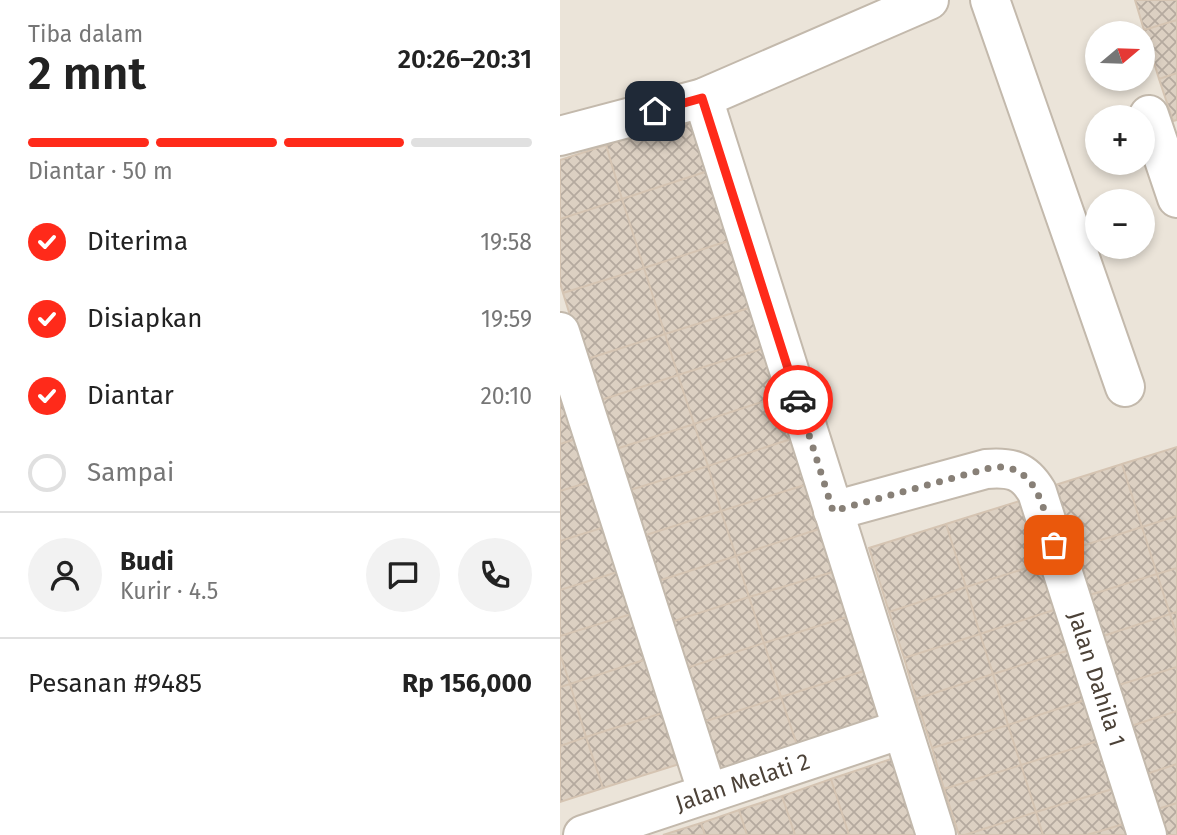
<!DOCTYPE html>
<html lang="id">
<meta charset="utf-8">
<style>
:root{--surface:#fff;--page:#f2f2f2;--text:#222;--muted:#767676;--line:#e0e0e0;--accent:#ff2a1a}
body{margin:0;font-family:"Fira Sans",sans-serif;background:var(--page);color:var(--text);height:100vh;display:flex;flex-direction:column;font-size:26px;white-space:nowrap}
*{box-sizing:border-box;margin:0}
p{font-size:23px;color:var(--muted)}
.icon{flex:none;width:38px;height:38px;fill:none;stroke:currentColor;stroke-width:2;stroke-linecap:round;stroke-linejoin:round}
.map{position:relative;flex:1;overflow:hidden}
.side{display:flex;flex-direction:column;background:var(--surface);width:560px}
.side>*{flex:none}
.needle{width:46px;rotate:71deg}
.controls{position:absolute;left:525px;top:21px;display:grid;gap:14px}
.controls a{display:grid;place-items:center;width:70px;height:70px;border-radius:50%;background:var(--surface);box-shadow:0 4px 10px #0003;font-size:35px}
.pin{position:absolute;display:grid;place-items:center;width:60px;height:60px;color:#fff;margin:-30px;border-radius:14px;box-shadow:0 4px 10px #0006}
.courier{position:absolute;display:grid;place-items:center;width:70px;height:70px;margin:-35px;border:5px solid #ff2a1a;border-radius:50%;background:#fff;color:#222;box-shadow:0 2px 9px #0007}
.summary em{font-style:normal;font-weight:600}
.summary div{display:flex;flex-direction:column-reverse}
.summary{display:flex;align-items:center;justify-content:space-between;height:119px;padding:0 28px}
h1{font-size:46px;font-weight:600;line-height:52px}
.bar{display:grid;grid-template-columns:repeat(4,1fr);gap:10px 7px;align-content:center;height:84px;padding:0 28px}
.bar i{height:9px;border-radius:5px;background:var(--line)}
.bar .selected{background:var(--accent)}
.bar p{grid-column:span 4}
.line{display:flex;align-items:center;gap:18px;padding:0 28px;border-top:2px solid var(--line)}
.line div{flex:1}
.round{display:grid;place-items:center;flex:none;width:74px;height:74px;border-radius:37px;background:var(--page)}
ol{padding:0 28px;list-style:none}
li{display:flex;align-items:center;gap:21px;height:77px}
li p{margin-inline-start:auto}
li .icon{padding:7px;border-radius:50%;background:var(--accent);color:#fff;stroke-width:4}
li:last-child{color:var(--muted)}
li i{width:38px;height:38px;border:4px solid var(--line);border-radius:50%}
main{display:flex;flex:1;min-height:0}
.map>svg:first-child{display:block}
.residential{fill:#ebe4d9;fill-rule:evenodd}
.building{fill:url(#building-cross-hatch);stroke:#d5c4b2;stroke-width:2}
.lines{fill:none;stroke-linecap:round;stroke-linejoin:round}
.minor-casing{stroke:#c3b9ac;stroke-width:42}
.minor{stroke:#fff;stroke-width:38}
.done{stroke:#888077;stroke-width:7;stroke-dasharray:0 12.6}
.route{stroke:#ff2a1a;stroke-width:9}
.labels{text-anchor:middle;stroke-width:6;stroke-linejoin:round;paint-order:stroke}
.street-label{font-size:23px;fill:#4c4238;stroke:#fff}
</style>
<main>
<section class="side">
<div class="summary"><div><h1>2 mnt</h1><p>Tiba dalam</p></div><em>20:26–20:31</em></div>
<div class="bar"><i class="selected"></i><i class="selected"></i><i class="selected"></i><i></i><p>Diantar · 50 m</p></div>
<ol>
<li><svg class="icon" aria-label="check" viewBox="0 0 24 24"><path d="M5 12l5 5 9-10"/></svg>Diterima<p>19:58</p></li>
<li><svg class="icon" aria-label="check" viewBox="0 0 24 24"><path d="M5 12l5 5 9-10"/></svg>Disiapkan<p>19:59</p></li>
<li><svg class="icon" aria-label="check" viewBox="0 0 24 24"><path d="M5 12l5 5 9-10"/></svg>Diantar<p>20:10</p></li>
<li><i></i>Sampai</li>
</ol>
<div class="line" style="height:126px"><a class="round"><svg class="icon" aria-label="person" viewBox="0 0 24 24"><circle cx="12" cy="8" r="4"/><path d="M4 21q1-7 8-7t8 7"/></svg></a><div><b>Budi</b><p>Kurir · 4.5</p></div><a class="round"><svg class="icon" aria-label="chat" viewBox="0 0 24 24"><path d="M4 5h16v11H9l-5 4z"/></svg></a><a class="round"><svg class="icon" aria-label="phone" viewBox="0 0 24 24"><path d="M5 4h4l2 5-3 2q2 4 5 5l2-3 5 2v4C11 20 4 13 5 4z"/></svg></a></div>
<div class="line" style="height:91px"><div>Pesanan #9485</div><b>Rp 156,000</b></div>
</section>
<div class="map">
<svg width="617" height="835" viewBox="0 0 617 835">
<defs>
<pattern id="building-cross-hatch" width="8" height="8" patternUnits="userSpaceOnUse" patternTransform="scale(1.75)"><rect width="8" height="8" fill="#dcd0c2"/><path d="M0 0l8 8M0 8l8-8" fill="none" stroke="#b5aa9f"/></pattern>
</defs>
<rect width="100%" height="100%" fill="#f7f2eb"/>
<path class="residential" d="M 0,0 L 617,0 L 617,835 L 0,835 ZM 537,33 L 583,33 L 583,79 L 537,79 ZM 537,117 L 583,117 L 583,163 L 537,163 ZM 537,201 L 583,201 L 583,247 L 537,247 Z"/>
<path class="building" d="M 575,0 L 617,0 L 617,20 L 584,30 Z
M 617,20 L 617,73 L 599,79 L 584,30 Z
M 617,73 L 617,120 L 613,121 L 599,79 Z
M 132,118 L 148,171 L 62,199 L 46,145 Z
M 46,145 L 62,199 L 0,219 L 0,160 Z
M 148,171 L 171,240 L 84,268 L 62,199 Z
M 62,199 L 84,268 L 3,293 L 0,283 L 0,219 Z
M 171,240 L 192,307 L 105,334 L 84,268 Z
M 84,268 L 105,334 L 24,360 L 3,293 Z
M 192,307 L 205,348 L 118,375 L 105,334 Z
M 105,334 L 118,375 L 38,401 L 24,360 Z
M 205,348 L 220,396 L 134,424 L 118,375 Z
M 118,375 L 134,424 L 53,450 L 38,401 Z
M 0,391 L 25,436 L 0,444 Z
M 220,396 L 234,438 L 148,466 L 134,424 Z
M 134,424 L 148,466 L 67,491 L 53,450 Z
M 25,436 L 39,479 L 0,491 L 0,444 Z
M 234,438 L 248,484 L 161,511 L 148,466 Z
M 617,447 L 617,516 L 582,527 L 562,464 Z
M 562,464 L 582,527 L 506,551 L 486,488 Z
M 148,466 L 161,511 L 80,537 L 67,491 Z
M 39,479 L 54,524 L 0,541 L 0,491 Z
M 248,484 L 262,528 L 176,556 L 161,511 Z
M 466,499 L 486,562 L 406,587 L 386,524 Z
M 161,511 L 176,556 L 95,582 L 80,537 Z
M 617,516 L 617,568 L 597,574 L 582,527 Z
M 54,524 L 67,569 L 0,590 L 0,541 Z
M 386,524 L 406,587 L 329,612 L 309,548 Z
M 582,527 L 597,574 L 520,598 L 506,551 Z
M 262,528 L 276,571 L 189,597 L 176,556 Z
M 176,556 L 189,597 L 108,623 L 95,582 Z
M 486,562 L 500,608 L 420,634 L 406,587 Z
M 617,568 L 617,612 L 610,614 L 597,574 Z
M 67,569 L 81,611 L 0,636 L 0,590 Z
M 276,571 L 290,616 L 204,643 L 189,597 Z
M 597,574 L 610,614 L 534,639 L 520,598 Z
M 406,587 L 420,634 L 344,658 L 329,612 Z
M 189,597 L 204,643 L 123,669 L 108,623 Z
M 500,608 L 513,649 L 433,674 L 420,634 Z
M 81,611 L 96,656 L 10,684 L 0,654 L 0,636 Z
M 617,612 L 617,637 L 610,614 Z
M 610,614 L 617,637 L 617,667 L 549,688 L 534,639 Z
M 290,616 L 307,670 L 221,697 L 204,643 Z
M 420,634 L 433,674 L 356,699 L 344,658 Z
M 204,643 L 221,697 L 140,723 L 123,669 Z
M 513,649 L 528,699 L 448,725 L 433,674 Z
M 0,654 L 10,684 L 0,687 Z
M 96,656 L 112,710 L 26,737 L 10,684 Z
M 617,667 L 617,711 L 562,729 L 549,688 Z
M 307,670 L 324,721 L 238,748 L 221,697 Z
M 433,674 L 448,725 L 372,748 L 356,699 Z
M 10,684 L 26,737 L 0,746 L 0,687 Z
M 221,697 L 238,748 L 157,774 L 140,723 Z
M 528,699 L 541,740 L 461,765 L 448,725 Z
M 112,710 L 129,761 L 43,788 L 26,737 Z
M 617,711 L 617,764 L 577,777 L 562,729 Z
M 448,725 L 461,765 L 384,789 L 372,748 Z
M 26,737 L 43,788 L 0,802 L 0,746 Z
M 541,740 L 556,788 L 476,812 L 461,765 Z
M 340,756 L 362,835 L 289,835 L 271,779 Z
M 617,764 L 617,803 L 588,812 L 577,777 Z
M 461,765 L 476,812 L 405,835 L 399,835 L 384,789 Z
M 271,779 L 289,835 L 235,835 L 222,796 Z
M 556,788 L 567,823 L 527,835 L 483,835 L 476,812 Z
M 222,796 L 235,835 L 187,835 L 179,810 Z
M 617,803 L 617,835 L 595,835 L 588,812 Z
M 179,810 L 187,835 L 145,835 L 141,823 Z
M 476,812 L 483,835 L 405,835 Z
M 141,823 L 145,835 L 103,835 Z
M 567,823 L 571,835 L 527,835 Z"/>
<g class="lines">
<g class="minor-casing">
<g id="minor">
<path d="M 430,0 L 565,387"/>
<path d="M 143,98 L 376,835"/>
<path d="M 589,115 L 617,198"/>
<path d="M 0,136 L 143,98 L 369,0"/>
<path d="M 0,332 L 148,794"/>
<path id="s1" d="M 273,511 L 426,469 C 451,467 464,470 477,492 L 587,835"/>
<path id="s2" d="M 23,835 L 342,729"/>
</g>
</g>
<use href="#minor" class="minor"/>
</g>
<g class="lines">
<path class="done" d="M 238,400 L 273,511 L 426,469 C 431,468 437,467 443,467 C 480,471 485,516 494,545"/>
<path class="route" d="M 95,111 L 142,98 L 238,400"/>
</g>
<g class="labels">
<g class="street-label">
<text dy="8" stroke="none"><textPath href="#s1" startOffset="415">Jalan Dahila 1</textPath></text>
<text dy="8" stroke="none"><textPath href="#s2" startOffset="168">Jalan Melati 2</textPath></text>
</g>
</g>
</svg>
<div class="controls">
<a><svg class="needle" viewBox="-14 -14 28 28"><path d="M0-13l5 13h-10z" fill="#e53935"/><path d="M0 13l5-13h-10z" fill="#767676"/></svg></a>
<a>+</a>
<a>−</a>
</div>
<div class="pin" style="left:494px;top:545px;background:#ea580c"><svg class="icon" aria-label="bag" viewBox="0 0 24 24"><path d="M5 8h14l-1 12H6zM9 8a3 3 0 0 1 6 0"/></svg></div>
<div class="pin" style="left:95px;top:111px;background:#1f2937"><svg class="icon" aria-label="home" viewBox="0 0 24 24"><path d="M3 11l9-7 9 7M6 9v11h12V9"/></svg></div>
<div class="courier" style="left:238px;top:400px"><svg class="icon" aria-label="car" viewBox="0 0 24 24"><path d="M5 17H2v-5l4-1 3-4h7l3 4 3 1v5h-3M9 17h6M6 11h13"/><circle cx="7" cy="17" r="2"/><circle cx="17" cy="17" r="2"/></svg></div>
</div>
</main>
